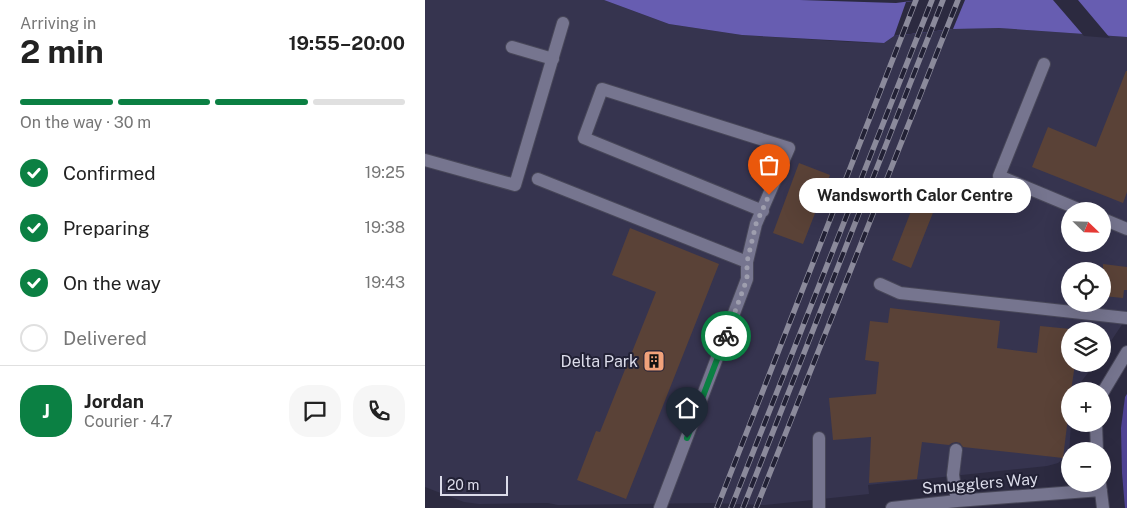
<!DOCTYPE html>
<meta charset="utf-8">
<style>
:root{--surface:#fff;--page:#f6f6f6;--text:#222;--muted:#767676;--line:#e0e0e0;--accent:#0b8043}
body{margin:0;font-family:"Public Sans",sans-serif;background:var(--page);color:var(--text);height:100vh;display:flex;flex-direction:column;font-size:19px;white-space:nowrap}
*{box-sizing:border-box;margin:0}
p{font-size:16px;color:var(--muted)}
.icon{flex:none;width:28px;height:28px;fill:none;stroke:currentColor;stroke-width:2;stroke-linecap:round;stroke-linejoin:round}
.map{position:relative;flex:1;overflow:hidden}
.drawer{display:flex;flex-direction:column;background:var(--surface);width:425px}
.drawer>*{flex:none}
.needle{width:32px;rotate:113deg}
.tools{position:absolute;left:636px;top:202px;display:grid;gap:10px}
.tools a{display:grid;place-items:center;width:50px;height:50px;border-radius:50%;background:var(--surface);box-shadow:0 5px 20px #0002;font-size:25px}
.scale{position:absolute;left:15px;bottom:12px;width:68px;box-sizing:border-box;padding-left:5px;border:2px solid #dcdcea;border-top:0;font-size:14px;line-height:18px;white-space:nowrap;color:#dcdcea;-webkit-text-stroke:4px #222135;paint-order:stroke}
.pin{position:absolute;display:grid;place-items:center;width:42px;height:42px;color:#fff;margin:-51px -21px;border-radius:50% 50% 50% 0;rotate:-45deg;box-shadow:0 0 5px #0007}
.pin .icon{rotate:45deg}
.courier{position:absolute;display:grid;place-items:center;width:50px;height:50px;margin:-25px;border:4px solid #0b8043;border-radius:50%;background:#fff;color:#222;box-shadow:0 1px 6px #0007}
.bubble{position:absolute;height:35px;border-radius:18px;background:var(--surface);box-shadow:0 5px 20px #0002;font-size:16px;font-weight:700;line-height:35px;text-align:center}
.summary em{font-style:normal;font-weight:700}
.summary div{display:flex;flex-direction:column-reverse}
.summary{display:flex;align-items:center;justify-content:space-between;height:85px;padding:0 20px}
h1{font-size:32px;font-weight:700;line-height:38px}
.bar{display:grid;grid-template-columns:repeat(4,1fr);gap:8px 5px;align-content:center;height:60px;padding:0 20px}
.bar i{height:6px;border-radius:4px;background:var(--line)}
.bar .current{background:var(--accent)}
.bar p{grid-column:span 4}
.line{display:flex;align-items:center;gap:12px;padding:0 20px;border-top:1px solid var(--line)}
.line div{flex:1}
.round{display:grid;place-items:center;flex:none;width:52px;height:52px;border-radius:20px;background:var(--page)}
ol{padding:0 20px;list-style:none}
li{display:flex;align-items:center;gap:15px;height:55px}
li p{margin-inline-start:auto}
li .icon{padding:5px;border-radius:50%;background:var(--accent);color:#fff;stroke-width:4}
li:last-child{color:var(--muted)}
li i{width:28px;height:28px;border:2px solid var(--line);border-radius:50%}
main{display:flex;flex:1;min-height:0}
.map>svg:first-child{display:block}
.built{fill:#36344f;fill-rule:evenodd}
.forest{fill:#4f4394}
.water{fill:#675db1}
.pier{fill:#2c2a40}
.building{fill:#5a4237}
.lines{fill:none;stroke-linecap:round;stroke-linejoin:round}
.minor-casing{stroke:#484759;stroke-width:14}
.minor{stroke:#76758f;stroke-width:12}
.rail-casing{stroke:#8b8a9b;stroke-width:5.5}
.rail{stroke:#222135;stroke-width:4;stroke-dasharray:11;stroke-linecap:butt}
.done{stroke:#9e9eae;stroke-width:5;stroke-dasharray:0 9}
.route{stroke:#0b8043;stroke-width:6}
.labels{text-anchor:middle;stroke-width:4;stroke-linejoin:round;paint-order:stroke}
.poi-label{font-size:16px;fill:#dcdcea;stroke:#222135;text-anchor:end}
.street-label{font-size:16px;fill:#dcdcea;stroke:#222135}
</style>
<main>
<section class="drawer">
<div class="summary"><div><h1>2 min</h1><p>Arriving in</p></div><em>19:55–20:00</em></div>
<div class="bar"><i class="current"></i><i class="current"></i><i class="current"></i><i></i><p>On the way · 30 m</p></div>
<ol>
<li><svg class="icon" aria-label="check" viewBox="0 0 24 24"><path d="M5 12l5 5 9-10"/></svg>Confirmed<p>19:25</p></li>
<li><svg class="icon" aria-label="check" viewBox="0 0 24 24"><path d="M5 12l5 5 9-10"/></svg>Preparing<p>19:38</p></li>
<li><svg class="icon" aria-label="check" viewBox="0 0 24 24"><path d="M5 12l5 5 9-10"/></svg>On the way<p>19:43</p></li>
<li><i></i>Delivered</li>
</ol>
<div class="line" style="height:90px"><b class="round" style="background:var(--accent);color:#fff">J</b><div><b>Jordan</b><p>Courier · 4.7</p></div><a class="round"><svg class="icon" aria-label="chat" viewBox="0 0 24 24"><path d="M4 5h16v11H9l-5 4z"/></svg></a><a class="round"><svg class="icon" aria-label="phone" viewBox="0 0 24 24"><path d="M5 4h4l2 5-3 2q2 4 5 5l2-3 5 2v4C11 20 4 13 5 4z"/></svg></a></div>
</section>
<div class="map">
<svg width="702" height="508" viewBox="0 0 702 508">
<rect width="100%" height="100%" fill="#2c2a40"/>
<path class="built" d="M 0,0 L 179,0 L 244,24 L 317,35 L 426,42 L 459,43 L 469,36 L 528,29 L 574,28 L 702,37 L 702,317 L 678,353 L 678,331 L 645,331 L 645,364 L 670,364 L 652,387 L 651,391 L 645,391 L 646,424 L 644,453 L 633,463 L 622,466 L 443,485 L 444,494 L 340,505 L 287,503 L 133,505 L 123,503 L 54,504 L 39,502 L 0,487 ZM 645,211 L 678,211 L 678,244 L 645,244 ZM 645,271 L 678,271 L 678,304 L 645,304 Z"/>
<path class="forest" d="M 702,394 L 702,508 L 700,508 L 697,473 L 696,428 L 700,397 Z"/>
<path class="water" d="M 179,0 L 375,0 L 471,3 L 494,0 L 702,0 L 702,37 L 574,28 L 528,29 L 469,36 L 459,43 L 317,35 L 244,24 Z"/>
<path class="pier" d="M 494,0 L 540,0 L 528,29 L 469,36 L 481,2 Z
M 628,0 L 653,0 L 685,38 L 659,36 Z"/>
<path class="building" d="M 701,71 L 702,71 L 702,192 L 698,203 L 607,167 L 623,127 L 671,147 Z
M 374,163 L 405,175 L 378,244 L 348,233 Z
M 495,188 L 515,195 L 486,268 L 467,260 Z
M 205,228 L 294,264 L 201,499 L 152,480 L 171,431 L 175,432 L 231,292 L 187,275 Z
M 678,264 L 702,267 L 702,290 L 699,290 L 698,298 L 678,296 Z
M 465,308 L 575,321 L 572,348 L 612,353 L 615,326 L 666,331 L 645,331 L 645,364 L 650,364 L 646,391 L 645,391 L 645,401 L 638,458 L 538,447 L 535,443 L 531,442 L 527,443 L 524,445 L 497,442 L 492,479 L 444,483 L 446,437 L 408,440 L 404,398 L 451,394 L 454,362 L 440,360 L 445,321 L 463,323 Z"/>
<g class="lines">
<g class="minor-casing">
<path id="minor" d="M 87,47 L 128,59
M 619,64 L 574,176 L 658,211
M 0,160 L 90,185 L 138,23
M 113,179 L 322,262
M 678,219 L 702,229
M 455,284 L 475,293 L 702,318
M 678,392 L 702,352
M 671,424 L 672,451
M 394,438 L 394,508
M 531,450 L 528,475 L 532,501
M 675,484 L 678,508
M 235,508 L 322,279 L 322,262 L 331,224 L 364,148 L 177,89 L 159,138 L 338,211
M 467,508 L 532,501 L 676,490"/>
</g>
<use href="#minor" class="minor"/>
<g class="rail-casing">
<path id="rail" d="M 292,508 L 491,0
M 306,508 L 507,0
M 318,508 L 518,0
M 331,508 L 533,0"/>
</g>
<use href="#rail" class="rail"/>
</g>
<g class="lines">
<path class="done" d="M 301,336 L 322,279 L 322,262 L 331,224 L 344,195"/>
<path class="route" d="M 262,438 L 301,336"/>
</g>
<defs>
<g id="building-square" transform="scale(1.125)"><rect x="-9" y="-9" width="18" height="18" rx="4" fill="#f1a27b" stroke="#222135"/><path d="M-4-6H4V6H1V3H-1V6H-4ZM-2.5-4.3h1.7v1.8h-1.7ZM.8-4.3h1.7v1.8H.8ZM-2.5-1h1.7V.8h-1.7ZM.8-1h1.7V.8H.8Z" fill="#111"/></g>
</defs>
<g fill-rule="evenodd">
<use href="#building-square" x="229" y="361"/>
</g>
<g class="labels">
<g class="poi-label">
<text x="213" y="367">Delta Park</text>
</g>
<g class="street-label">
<text transform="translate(555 483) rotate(-5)" y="6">Smugglers Way</text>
</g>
</g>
</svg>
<div class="tools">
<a><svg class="needle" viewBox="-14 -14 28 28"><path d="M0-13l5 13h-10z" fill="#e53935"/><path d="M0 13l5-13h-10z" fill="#767676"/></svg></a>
<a><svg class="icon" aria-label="locate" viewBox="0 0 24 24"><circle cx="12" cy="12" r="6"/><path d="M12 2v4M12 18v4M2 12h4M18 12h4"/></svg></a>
<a><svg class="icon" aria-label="layers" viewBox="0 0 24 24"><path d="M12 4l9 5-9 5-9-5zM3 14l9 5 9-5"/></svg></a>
<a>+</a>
<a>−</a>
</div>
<div class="scale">20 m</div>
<div class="pin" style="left:344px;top:195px;background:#ea580c"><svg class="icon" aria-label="bag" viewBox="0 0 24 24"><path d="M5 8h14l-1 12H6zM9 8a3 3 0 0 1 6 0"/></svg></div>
<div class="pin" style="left:262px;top:438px;background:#1f2937"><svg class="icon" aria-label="home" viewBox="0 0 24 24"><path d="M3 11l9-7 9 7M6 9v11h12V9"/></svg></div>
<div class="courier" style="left:301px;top:336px"><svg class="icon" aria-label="bike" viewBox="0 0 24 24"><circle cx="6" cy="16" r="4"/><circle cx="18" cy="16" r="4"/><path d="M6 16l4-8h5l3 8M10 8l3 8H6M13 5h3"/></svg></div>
<div class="bubble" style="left:374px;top:178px;width:232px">Wandsworth Calor Centre</div>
</div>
</main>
